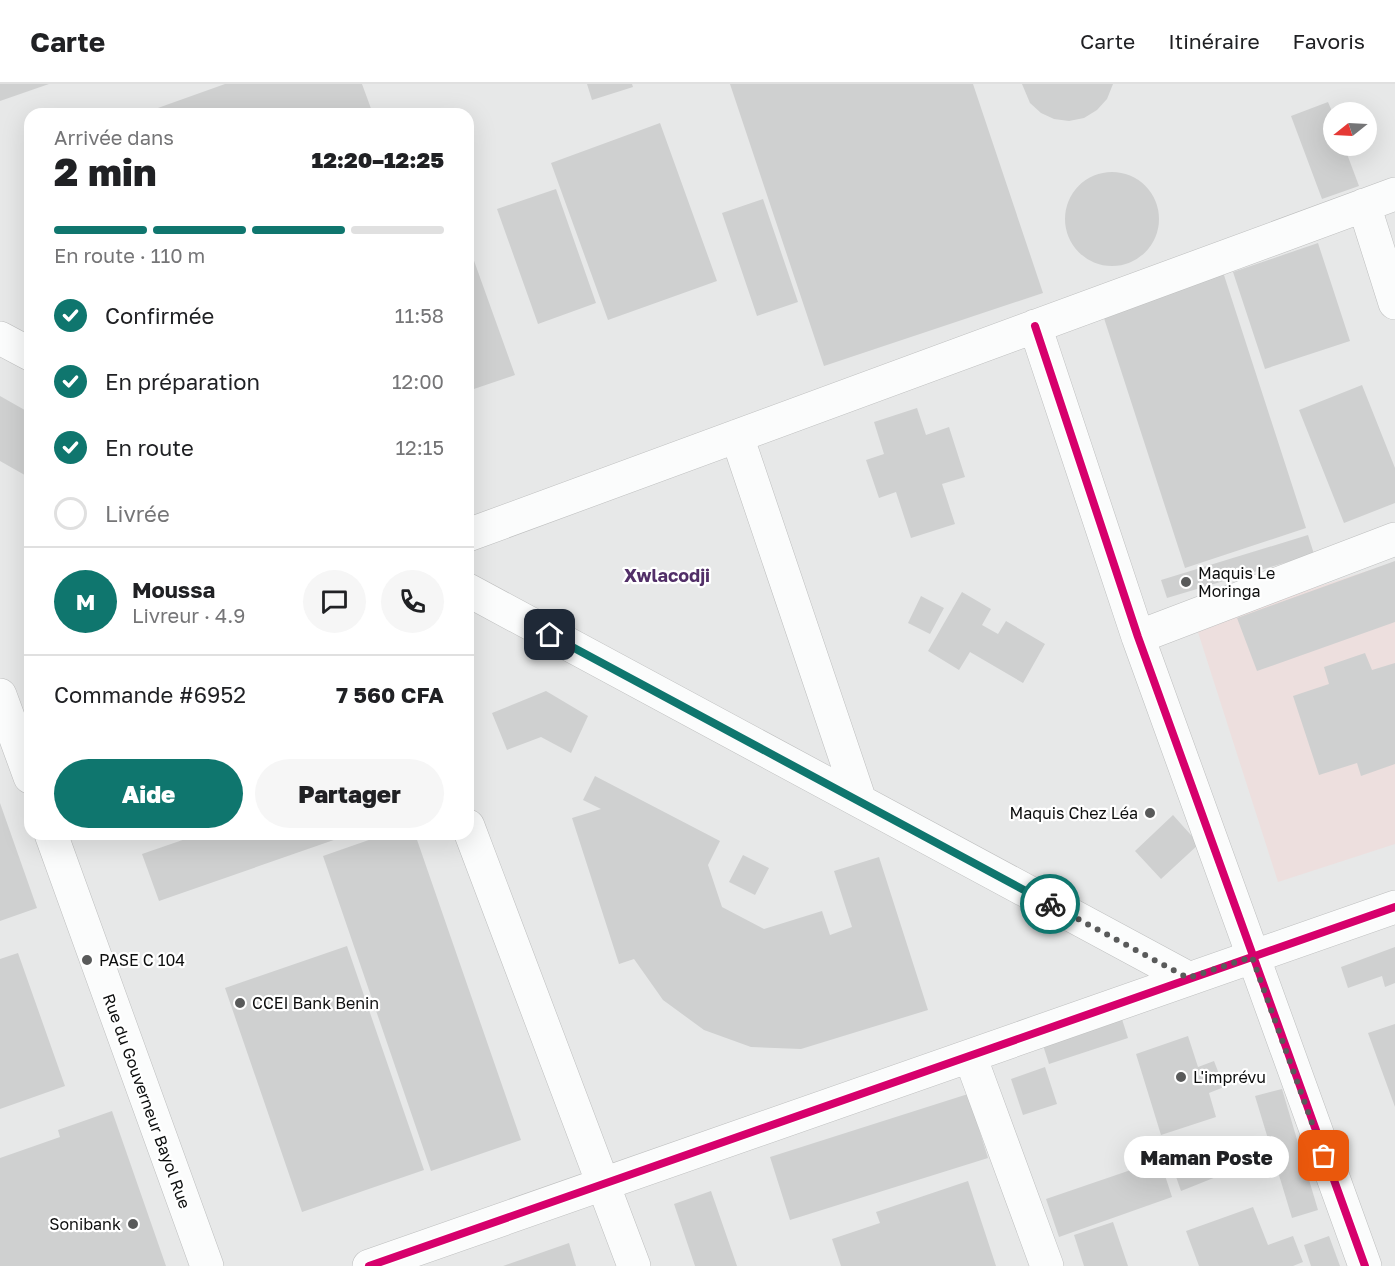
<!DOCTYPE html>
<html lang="fr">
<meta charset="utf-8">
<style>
:root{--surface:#fff;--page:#f6f6f6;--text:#202124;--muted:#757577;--line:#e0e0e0;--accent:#0f766e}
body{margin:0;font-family:"Golos Text",sans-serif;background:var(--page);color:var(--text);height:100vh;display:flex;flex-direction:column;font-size:22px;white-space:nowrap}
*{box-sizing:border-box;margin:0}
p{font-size:20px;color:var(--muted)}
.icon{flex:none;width:33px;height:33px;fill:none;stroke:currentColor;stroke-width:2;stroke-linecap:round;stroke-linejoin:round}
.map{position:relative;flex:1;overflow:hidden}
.sheet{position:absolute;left:24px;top:24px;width:450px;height:732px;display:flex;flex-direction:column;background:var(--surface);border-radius:18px;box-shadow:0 6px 24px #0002}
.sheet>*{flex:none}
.needle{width:39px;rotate:252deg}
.tools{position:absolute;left:1323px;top:18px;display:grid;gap:12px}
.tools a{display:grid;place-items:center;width:54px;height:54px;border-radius:50%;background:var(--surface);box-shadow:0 6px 24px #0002;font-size:30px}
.pin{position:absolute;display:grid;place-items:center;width:51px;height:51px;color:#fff;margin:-26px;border-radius:12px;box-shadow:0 3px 9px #0006}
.courier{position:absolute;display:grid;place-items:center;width:60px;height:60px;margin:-30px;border:4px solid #0f766e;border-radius:50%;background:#fff;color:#222;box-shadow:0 2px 8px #0007}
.bubble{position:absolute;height:42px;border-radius:21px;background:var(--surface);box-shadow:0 6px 24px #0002;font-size:20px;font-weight:800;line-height:42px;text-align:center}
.overview em{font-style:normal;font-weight:800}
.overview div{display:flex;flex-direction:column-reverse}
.overview{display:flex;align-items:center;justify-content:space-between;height:102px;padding:0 30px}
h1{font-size:39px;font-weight:800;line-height:45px}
.bar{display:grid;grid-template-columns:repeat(4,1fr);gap:9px 6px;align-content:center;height:72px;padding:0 30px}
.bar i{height:8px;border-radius:4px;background:var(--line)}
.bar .on{background:var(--accent)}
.bar p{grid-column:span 4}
.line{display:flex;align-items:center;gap:15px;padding:0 30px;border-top:2px solid var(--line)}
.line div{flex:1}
.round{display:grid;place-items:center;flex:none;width:63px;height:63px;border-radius:32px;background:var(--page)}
ol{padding:0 30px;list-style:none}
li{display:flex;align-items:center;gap:18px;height:66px}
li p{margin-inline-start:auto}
li .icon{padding:6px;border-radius:50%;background:var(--accent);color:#fff;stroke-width:4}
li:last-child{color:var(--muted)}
li i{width:33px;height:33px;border:3px solid var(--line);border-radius:50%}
.action{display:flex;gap:12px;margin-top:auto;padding:12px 30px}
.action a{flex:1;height:69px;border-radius:36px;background:var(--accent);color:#fff;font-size:24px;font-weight:800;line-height:69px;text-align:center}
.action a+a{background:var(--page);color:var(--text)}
header{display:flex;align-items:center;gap:36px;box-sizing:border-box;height:84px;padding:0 30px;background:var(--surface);border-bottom:2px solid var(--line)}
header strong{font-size:28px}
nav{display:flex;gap:33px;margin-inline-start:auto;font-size:21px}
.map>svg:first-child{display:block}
.commercial{fill:#eddfde}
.building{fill:#cfd0d0}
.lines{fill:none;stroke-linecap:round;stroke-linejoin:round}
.minor-casing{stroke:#bdbebe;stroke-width:34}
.minor{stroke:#fbfcfc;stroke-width:33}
.cycleway-casing{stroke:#fff;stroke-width:11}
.cycleway{stroke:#d6006c;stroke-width:8}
.done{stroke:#595a5a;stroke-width:6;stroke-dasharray:0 10.8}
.route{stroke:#0f766e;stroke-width:8}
.poi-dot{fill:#595a5a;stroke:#fff;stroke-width:2}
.labels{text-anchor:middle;stroke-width:4.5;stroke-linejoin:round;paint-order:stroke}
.poi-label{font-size:16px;fill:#0d0e0e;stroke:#fff;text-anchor:start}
.street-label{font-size:16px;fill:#0d0e0e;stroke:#fff}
.neighbourhood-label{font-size:18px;font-weight:bold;fill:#522f68;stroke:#fff}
</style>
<header>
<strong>Carte</strong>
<nav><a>Carte</a><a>Itinéraire</a><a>Favoris</a></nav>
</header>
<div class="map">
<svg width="1395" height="1182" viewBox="0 0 1395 1182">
<rect width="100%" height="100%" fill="#e7e8e8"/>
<path class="commercial" d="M 1395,478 L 1395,760 L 1278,798 L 1196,542 Z"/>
<path class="building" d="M 0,0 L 49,0 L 0,17 Z
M 225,0 L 362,0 L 373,30 L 141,30 Z
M 587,0 L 632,0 L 633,3 L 592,16 Z
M 730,0 L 973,0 L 1043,209 L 824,282 Z
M 1022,0 L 1113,0 L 1107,15 L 1097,26 L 1084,34 L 1069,37 L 1054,35 L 1041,29 L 1030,19 Z
M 1328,18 L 1334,32 L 1334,62 L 1344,62 L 1359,102 L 1322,115 L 1291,32 Z
M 660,39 L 717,197 L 608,236 L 551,79 Z
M1065 135a47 47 0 1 1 94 0a47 47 0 1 1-94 0Z
M 556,105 L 596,219 L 538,240 L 497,125 Z
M 763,115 L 798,218 L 757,232 L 722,129 Z
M 1318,159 L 1350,257 L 1265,285 L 1233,188 Z
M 468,160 L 515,291 L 468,307 Z
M 1223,188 L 1306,444 L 1185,484 L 1102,228 Z
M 1362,301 L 1395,384 L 1395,419 L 1344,439 L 1299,326 Z
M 0,312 L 30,329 L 30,394 L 0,377 Z
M 917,324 L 926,351 L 949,343 L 965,393 L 942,400 L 955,440 L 911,454 L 896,408 L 879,414 L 866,376 L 884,370 L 874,338 Z
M 1308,451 L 1314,470 L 1167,514 L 1161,496 Z
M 1395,477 L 1395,538 L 1257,587 L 1237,534 Z
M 962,508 L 991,525 L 982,541 L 998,550 L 1006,537 L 1045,560 L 1023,599 L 970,568 L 959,586 L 928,567 Z
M 921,512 L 944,524 L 930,550 L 908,539 Z
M 1365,569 L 1372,586 L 1395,579 L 1395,680 L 1361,692 L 1357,679 L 1319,691 L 1293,612 L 1329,600 L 1324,583 Z
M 546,607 L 588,632 L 571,669 L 541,653 L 507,666 L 492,629 Z
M 595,692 L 720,757 L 708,781 L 722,823 L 764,845 L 822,827 L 830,851 L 852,843 L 834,787 L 879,773 L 928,926 L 801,965 L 751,963 L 704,946 L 663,916 L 634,875 L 619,880 L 572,734 L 601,725 L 583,716 Z
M 0,719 L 37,824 L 0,837 Z
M 1173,731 L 1199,760 L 1161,795 L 1135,767 Z
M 200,750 L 351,750 L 159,817 L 142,770 Z
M 386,750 L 415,750 L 521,1056 L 431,1087 L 323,772 Z
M 743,771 L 769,784 L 755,811 L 729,798 Z
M 347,862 L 424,1086 L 302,1128 L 225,904 Z
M 1395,863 L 1395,899 L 1385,903 L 1382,892 L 1348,904 L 1341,883 Z
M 18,869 L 65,1002 L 0,1025 L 0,875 Z
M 1120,929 L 1128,954 L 1049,980 L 1041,955 Z
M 1395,940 L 1395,1023 L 1368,949 Z
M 1188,952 L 1198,983 L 1214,977 L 1224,1003 L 1209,1009 L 1216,1033 L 1161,1051 L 1136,970 Z
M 1045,983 L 1057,1020 L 1023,1031 L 1011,995 Z
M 1282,1005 L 1318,1126 L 1292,1134 L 1255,1012 Z
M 968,1010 L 988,1074 L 790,1136 L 770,1073 Z
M 112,1027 L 166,1182 L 0,1182 L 0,1074 L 60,1053 L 58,1046 Z
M 1208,1055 L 1221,1091 L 1181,1107 L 1168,1070 Z
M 1160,1076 L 1172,1113 L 1059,1153 L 1046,1115 Z
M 968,1097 L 996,1182 L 841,1182 L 832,1155 L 880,1139 L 876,1128 Z
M 711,1107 L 737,1182 L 695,1182 L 674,1120 Z
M 1253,1123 L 1268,1161 L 1293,1152 L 1303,1178 L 1293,1182 L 1199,1182 L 1186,1147 Z
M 1113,1138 L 1128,1182 L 1084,1182 L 1074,1151 Z
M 1329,1152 L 1340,1182 L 1311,1182 L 1304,1161 Z
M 569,1159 L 576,1182 L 503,1182 Z"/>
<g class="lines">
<g class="minor-casing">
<path id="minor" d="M 1364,121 L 1395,219
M 1035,242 L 1138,553 L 1365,1182
M 0,254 L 30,270
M 737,352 L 860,717
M 468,451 L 1395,110
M 468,506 L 1188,894
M 1138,553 L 1395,455
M 0,611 L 30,693
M 468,742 L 634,1182
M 51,750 L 207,1182
M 970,972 L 1047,1182
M 369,1182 L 1395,823"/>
</g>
<use href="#minor" class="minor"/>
<g class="cycleway-casing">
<path id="cycleway" d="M 1035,242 L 1138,553 L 1365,1182
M 369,1182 L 1395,823"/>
</g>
<use href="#cycleway" class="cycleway"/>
</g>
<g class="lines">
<path class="done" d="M 1050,820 L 1188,894 L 1252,873 L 1324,1072"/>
<path class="route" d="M 550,551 L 1050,820"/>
</g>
<g class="poi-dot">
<circle cx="1186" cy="498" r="6"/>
<circle cx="1150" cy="729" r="6"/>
<circle cx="87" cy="876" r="6"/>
<circle cx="240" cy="919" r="6"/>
<circle cx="1181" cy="993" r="6"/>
<circle cx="133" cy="1140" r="6"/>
</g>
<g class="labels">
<g class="poi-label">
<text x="1198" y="495">Maquis Le<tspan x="1198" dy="18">Moringa</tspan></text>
<text x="1138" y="735" text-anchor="end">Maquis Chez Léa</text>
<text x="99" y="882">PASE C 104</text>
<text x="252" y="925">CCEI Bank Benin</text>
<text x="1193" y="999">L'imprévu</text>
<text x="121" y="1146" text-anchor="end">Sonibank</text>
</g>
<g class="street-label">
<text transform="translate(147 1017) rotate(70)" y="6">Rue du Gouverneur Bayol Rue</text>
</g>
<g class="neighbourhood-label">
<text x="667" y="498">Xwlacodji</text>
</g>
</g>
</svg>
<div class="tools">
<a><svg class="needle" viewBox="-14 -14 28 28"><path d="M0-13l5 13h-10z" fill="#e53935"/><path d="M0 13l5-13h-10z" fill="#757577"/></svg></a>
</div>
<div class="pin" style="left:1324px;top:1072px;background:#ea580c"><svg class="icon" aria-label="bag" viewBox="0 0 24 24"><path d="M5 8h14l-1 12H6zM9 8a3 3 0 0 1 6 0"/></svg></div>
<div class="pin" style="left:550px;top:551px;background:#1f2937"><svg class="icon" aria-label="home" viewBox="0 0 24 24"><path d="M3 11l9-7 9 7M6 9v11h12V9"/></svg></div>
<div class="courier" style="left:1050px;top:820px"><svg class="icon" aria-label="bike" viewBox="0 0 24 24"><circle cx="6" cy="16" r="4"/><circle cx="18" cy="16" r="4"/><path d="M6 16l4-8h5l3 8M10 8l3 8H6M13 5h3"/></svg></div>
<div class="bubble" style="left:1124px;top:1052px;width:165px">Maman Poste</div>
<section class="sheet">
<div class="overview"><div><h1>2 min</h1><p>Arrivée dans</p></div><em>12:20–12:25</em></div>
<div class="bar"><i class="on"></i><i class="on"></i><i class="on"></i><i></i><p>En route · 110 m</p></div>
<ol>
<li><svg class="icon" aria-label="check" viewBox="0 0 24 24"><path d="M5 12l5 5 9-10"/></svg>Confirmée<p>11:58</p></li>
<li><svg class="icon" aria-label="check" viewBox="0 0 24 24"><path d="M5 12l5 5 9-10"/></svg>En préparation<p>12:00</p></li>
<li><svg class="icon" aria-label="check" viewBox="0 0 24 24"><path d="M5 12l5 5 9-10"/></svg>En route<p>12:15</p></li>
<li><i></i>Livrée</li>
</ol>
<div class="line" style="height:108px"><b class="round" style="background:var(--accent);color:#fff">M</b><div><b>Moussa</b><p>Livreur · 4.9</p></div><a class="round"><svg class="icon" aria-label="chat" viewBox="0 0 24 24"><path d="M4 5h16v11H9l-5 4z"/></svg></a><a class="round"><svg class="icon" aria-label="phone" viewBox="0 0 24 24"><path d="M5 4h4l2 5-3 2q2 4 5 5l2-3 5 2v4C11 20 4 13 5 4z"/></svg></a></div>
<div class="line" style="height:78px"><div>Commande #6952</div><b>7 560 CFA</b></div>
<div class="action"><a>Aide</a><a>Partager</a></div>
</section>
</div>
